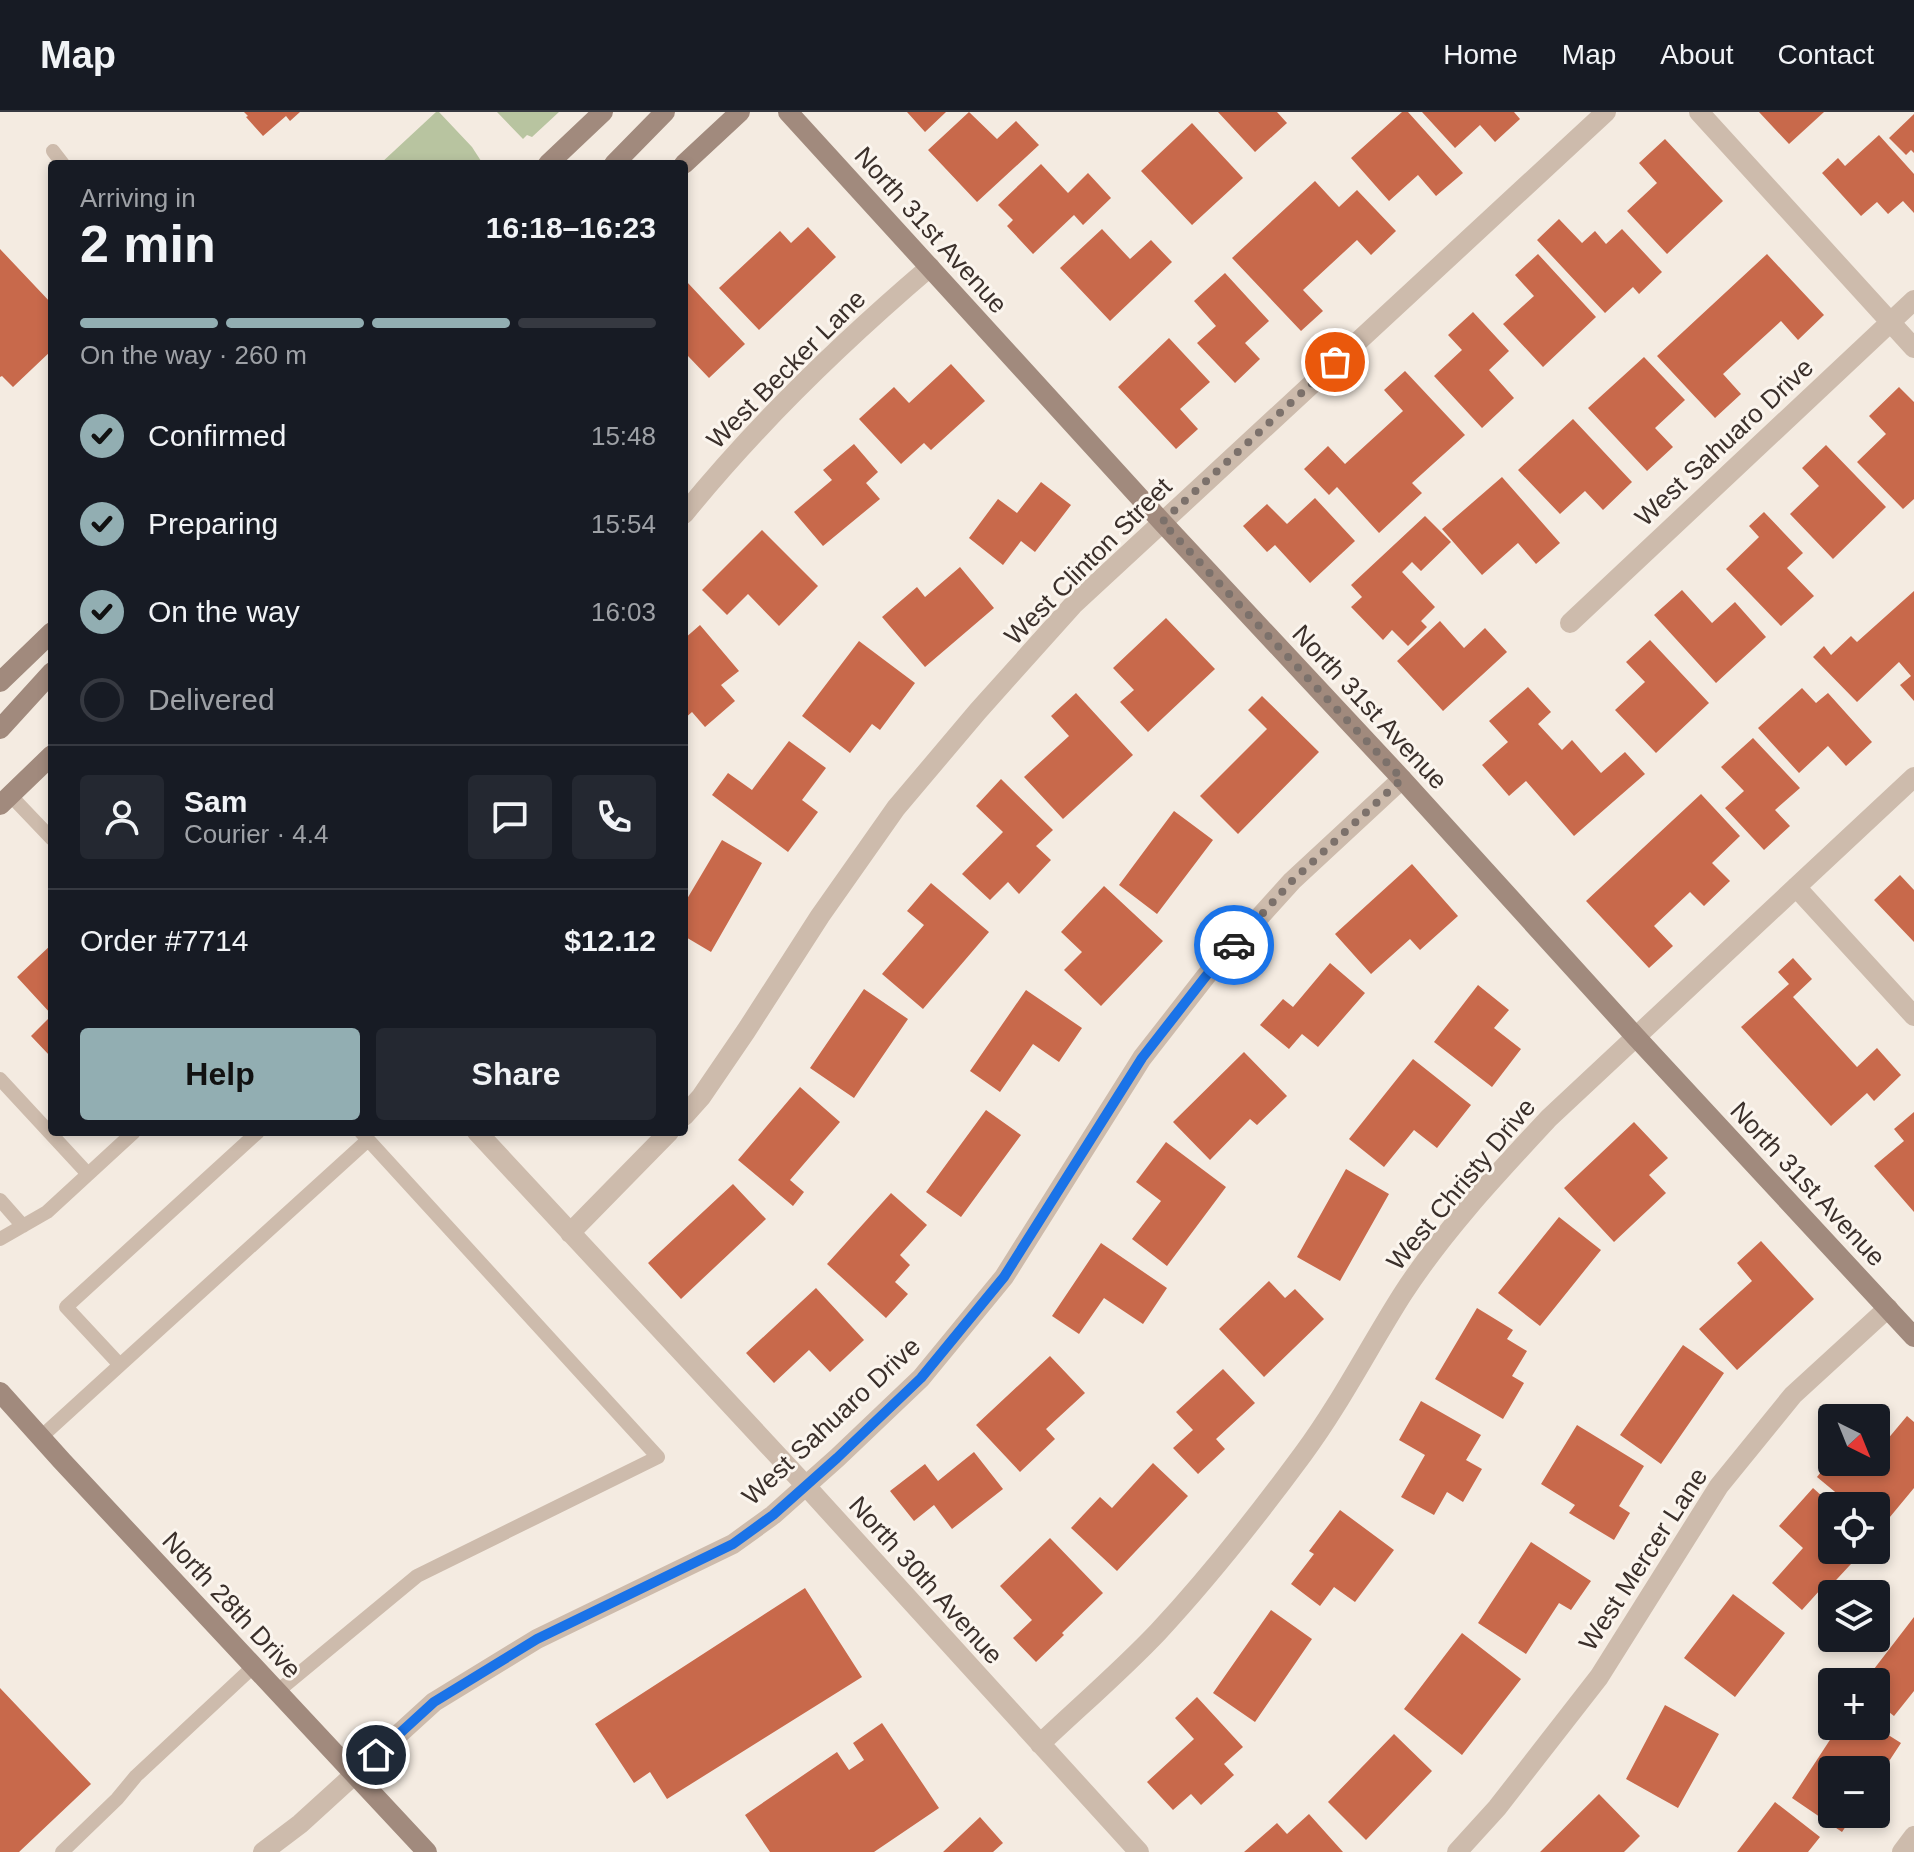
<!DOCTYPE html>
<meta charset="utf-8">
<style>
:root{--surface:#171b24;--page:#242831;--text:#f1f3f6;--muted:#9ea1a6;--line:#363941;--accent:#92aeb2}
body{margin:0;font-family:Arial,sans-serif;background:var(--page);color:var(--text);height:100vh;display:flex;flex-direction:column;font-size:30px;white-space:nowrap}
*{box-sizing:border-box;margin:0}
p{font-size:26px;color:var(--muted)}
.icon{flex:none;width:44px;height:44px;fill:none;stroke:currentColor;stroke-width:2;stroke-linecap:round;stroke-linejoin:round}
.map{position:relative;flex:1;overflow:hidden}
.details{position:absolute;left:48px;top:48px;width:640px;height:976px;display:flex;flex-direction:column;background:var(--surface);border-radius:8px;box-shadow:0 4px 12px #0003}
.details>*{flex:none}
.needle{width:52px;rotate:137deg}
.tools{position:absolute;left:1818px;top:1292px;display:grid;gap:16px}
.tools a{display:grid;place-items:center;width:72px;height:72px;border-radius:8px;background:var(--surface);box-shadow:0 4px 12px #0003;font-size:40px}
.pin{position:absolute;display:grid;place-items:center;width:68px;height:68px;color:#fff;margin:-34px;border:4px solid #fff;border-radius:50%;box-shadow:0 2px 8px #0007}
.courier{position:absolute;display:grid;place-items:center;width:80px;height:80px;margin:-40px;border:6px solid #1a73e8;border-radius:50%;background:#fff;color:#222;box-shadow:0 2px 10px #0007}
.summary em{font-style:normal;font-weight:700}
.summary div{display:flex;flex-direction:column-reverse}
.summary{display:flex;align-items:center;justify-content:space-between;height:136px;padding:0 32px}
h1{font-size:52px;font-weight:700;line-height:60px}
.bar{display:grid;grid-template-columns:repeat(4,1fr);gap:12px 8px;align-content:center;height:96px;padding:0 32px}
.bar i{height:10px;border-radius:6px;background:var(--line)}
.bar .on{background:var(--accent)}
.bar p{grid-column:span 4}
.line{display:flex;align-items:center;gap:20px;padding:0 32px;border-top:2px solid var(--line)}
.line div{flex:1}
.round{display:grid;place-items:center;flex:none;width:84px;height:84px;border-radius:8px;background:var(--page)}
ol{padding:0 32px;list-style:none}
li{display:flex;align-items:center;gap:24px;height:88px}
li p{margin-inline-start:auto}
li .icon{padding:8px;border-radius:50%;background:var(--accent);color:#111;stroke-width:4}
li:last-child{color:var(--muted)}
li i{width:44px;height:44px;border:4px solid var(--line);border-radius:50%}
.primary-button{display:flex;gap:16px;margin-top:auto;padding:16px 32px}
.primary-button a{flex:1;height:92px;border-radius:8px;background:var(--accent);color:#111;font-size:32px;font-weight:700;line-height:92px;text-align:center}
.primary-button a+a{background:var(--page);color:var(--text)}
header{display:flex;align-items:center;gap:48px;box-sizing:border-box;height:112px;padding:0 40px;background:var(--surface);border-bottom:2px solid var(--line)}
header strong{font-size:38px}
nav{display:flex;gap:44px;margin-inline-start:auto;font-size:28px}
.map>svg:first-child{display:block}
.green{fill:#b8c4a0}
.building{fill:#c8694b}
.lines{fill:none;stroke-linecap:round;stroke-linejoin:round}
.lane{stroke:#cdbbac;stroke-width:14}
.street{stroke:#cdbbac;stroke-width:20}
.secondary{stroke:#a18a7d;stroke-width:20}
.done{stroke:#7c716b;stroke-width:8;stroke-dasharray:0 14.4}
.route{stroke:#1a73e8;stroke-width:10}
.labels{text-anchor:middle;stroke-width:6;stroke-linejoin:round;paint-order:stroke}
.street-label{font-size:26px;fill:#3b302b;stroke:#fbf5ee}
</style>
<header>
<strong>Map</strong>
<nav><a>Home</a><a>Map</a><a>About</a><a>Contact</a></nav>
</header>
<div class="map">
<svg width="1914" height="1740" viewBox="0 0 1914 1740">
<rect width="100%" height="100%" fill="#f4ebe1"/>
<path class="green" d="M 436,0 L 439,0 L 472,35 L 483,52 L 380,52 Z
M 497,0 L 559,0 L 532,25 L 527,23 L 523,27 Z"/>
<path class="building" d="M 244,0 L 300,0 L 290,9 L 286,4 L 263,24 L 246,5 L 248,4 Z
M 907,0 L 946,0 L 925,20 Z
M 969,0 L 997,27 L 1016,9 L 1039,33 L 977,90 L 928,38 Z
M 1218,0 L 1277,0 L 1287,11 L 1255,40 Z
M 1402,0 L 1408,0 L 1463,61 L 1436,84 L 1418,63 L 1389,89 L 1351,46 Z
M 1422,0 L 1514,0 L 1520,7 L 1495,30 L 1480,13 L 1455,36 Z
M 1759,0 L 1824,0 L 1789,32 Z
M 1914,2 L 1914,41 L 1911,38 L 1906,43 L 1889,26 Z
M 1192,11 L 1243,66 L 1192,113 L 1141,59 Z
M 1879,23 L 1914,62 L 1914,101 L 1903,89 L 1888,102 L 1877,90 L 1861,104 L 1822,61 L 1838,46 L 1845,54 Z
M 1665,27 L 1723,89 L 1667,142 L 1627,99 L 1657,71 L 1639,51 Z
M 1041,52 L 1068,81 L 1088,61 L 1111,86 L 1083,113 L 1074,103 L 1033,142 L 1007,114 L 1013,108 L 998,93 Z
M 1315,69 L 1339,95 L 1357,78 L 1396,119 L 1371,143 L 1357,128 L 1303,178 L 1323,199 L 1301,219 L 1232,146 Z
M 1559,107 L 1582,131 L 1595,119 L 1606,132 L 1622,117 L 1662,160 L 1639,182 L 1633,175 L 1605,201 L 1537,128 Z
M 808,115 L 836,145 L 759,218 L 719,176 L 780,119 L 791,131 Z
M 1102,117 L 1130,147 L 1151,128 L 1172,150 L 1110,209 L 1060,156 Z
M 0,137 L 52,192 L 52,238 L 13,275 L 2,264 L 0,265 Z
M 1538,142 L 1596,205 L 1543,255 L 1503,212 L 1534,184 L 1515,163 Z
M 1767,142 L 1824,203 L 1798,228 L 1781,209 L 1723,262 L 1741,282 L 1715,306 L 1657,244 Z
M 1225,161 L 1269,209 L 1245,231 L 1260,247 L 1235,271 L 1197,231 L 1216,214 L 1194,189 Z
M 687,170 L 745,232 L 709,266 L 688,244 L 684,249 L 684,173 Z
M 1473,200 L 1509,239 L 1489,258 L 1514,286 L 1482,316 L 1434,264 L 1462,238 L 1448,223 Z
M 1169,226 L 1210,270 L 1180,297 L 1198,317 L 1176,337 L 1118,275 Z
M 1644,245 L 1685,288 L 1655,316 L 1673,335 L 1647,359 L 1588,296 Z
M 951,252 L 985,289 L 931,338 L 924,331 L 901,352 L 859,307 L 894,275 L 909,291 Z
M 1405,259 L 1465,323 L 1412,371 L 1422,381 L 1379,421 L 1337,375 L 1329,383 L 1304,357 L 1328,334 L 1345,352 L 1403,299 L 1384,278 Z
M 1899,275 L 1914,290 L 1914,387 L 1903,397 L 1857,350 L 1886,322 L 1869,304 Z
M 1573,307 L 1632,370 L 1603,398 L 1585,379 L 1560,402 L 1518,358 Z
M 854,332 L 878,360 L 866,371 L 880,387 L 823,434 L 794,400 L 832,368 L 823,358 Z
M 1826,333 L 1886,395 L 1833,447 L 1790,402 L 1819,374 L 1802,356 Z
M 1502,365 L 1560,431 L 1536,452 L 1518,431 L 1482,463 L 1442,417 Z
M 1041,370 L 1071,393 L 1035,440 L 1021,429 L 1003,453 L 969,426 L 998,387 L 1017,401 Z
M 1315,386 L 1355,429 L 1310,471 L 1275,433 L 1267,440 L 1243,414 L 1267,392 L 1287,412 Z
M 1764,400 L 1803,441 L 1787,456 L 1814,484 L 1781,514 L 1726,457 L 1759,425 L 1749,414 Z
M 1425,404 L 1451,430 L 1421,459 L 1412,450 L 1402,460 L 1435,495 L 1421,509 L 1427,515 L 1408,534 L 1392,518 L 1383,528 L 1351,495 L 1362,485 L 1351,473 Z
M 762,418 L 818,474 L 779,514 L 748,482 L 727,503 L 702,478 Z
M 960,455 L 994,496 L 925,555 L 882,505 L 917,475 L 925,485 Z
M 1682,478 L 1712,511 L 1735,490 L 1766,525 L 1716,571 L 1654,503 Z
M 1914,479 L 1914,589 L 1900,573 L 1911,564 L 1899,550 L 1857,590 L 1813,545 L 1824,534 L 1831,543 L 1851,524 L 1857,530 Z
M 1166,506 L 1215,557 L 1148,620 L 1120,590 L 1134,578 L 1113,556 Z
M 1440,509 L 1464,536 L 1485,516 L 1507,540 L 1443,599 L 1397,549 Z
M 700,513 L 739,559 L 721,573 L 735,589 L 705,615 L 692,600 L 684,607 L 684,527 Z
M 1650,528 L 1709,591 L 1656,641 L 1615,598 L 1645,570 L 1626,550 Z
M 859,529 L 915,571 L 880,618 L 872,612 L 850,641 L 802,604 Z
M 1528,575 L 1551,600 L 1538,612 L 1562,638 L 1572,628 L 1601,661 L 1625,640 L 1645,662 L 1574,724 L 1526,669 L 1509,684 L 1482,653 L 1508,630 L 1489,609 Z
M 1802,576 L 1816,591 L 1828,581 L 1872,630 L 1846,654 L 1828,634 L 1799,661 L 1758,616 Z
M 1076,581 L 1133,643 L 1063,707 L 1024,665 L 1069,624 L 1051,604 Z
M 1262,584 L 1319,640 L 1238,722 L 1200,684 L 1267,617 L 1248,598 Z
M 1753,626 L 1800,676 L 1775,698 L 1790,714 L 1764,738 L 1725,696 L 1744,679 L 1721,655 Z
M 789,629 L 826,656 L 802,688 L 818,700 L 788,740 L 712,683 L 728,661 L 752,678 Z
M 1001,667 L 1053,718 L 1036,734 L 1051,748 L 1019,782 L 1008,770 L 990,788 L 962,762 L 1003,720 L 976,694 Z
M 1701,682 L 1740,724 L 1712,751 L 1730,769 L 1704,794 L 1690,780 L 1654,814 L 1673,834 L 1649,856 L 1586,789 Z
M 1174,699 L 1213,728 L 1157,802 L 1119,773 Z
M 722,728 L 762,751 L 711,840 L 684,824 L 684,792 Z
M 1412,752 L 1458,804 L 1420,838 L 1410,827 L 1371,862 L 1335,822 Z
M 1900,763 L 1914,778 L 1914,830 L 1874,788 Z
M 931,771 L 989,820 L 923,897 L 882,862 L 924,813 L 907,799 Z
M 1104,774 L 1163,829 L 1101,894 L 1064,858 L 1082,840 L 1061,820 Z
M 52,832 L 52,903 L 17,865 Z
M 1793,846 L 1812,867 L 1793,885 L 1857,955 L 1877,936 L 1901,963 L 1874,989 L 1867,981 L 1831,1014 L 1741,915 L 1789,872 L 1778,860 Z
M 1330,851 L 1365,881 L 1318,935 L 1302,922 L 1289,937 L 1260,913 L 1283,887 L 1293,895 Z
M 1478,873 L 1509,898 L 1494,916 L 1521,937 L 1492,975 L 1434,930 Z
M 864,877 L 908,907 L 854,986 L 810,956 Z
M 1026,878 L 1082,916 L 1059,950 L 1033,932 L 1000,980 L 970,959 Z
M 52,903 L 52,943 L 50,944 L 31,924 Z
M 1244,940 L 1287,984 L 1257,1013 L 1250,1007 L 1210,1048 L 1173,1010 Z
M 1413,947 L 1471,993 L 1437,1036 L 1414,1018 L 1384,1055 L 1349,1027 Z
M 800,975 L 840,1010 L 790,1068 L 804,1080 L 793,1094 L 738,1048 Z
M 986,998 L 1021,1023 L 961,1105 L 926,1080 Z
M 1914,1000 L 1914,1100 L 1874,1054 L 1904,1029 L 1894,1017 Z
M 1634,1010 L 1668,1046 L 1649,1063 L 1666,1081 L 1614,1130 L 1564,1076 Z
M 1166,1030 L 1226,1075 L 1167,1154 L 1132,1127 L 1161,1089 L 1136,1070 Z
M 1346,1057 L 1389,1082 L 1340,1169 L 1297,1145 Z
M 733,1072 L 766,1107 L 681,1187 L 648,1151 Z
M 891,1081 L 927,1113 L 900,1143 L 910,1153 L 895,1170 L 908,1182 L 886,1206 L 827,1152 Z
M 1559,1105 L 1601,1138 L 1540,1214 L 1498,1181 Z
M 1761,1129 L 1814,1187 L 1737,1258 L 1699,1217 L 1752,1169 L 1737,1151 Z
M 1101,1131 L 1167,1176 L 1143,1212 L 1104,1186 L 1079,1222 L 1052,1204 Z
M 1269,1169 L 1285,1186 L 1295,1177 L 1324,1207 L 1264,1265 L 1219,1217 Z
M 816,1176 L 864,1228 L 830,1260 L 809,1238 L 774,1271 L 746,1241 Z
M 1477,1196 L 1513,1218 L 1507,1227 L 1527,1239 L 1512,1264 L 1524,1271 L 1503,1307 L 1435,1267 Z
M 1683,1233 L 1724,1261 L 1661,1352 L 1620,1323 Z
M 1050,1244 L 1085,1281 L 1046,1317 L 1055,1327 L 1020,1360 L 976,1313 Z
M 1223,1257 L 1255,1291 L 1216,1327 L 1225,1337 L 1198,1362 L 1173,1336 L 1193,1318 L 1176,1300 Z
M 1421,1289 L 1481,1323 L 1466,1348 L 1482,1357 L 1463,1390 L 1447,1380 L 1434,1403 L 1401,1385 L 1425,1343 L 1399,1328 Z
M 1907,1304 L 1914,1310 L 1914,1376 L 1880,1417 L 1876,1413 L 1876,1394 L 1852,1394 L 1817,1365 L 1832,1346 L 1832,1350 L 1876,1350 L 1876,1341 Z
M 1577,1313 L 1644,1354 L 1619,1394 L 1630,1401 L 1614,1428 L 1569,1401 L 1575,1393 L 1541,1372 Z
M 974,1340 L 1003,1377 L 952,1417 L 934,1393 L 914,1409 L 890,1379 L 925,1352 L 938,1369 Z
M 1153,1351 L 1188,1384 L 1117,1459 L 1071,1416 L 1100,1385 L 1112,1396 Z
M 1813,1376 L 1832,1393 L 1832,1438 L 1864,1438 L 1824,1481 L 1820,1478 L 1802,1498 L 1772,1471 L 1803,1436 L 1779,1414 Z
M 1340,1398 L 1394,1438 L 1355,1490 L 1334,1475 L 1320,1494 L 1291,1472 L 1314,1442 L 1309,1439 Z
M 1050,1426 L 1103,1481 L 1062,1521 L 1064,1523 L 1036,1550 L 1013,1526 L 1032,1508 L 1000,1474 Z
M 1531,1430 L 1591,1469 L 1571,1498 L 1559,1491 L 1526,1542 L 1478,1511 Z
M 805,1476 L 862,1565 L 667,1687 L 650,1660 L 634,1671 L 595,1612 Z
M 1733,1482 L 1785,1521 L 1735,1585 L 1684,1546 Z
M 1271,1498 L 1312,1527 L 1255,1610 L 1213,1581 Z
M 1914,1505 L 1914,1579 L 1894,1604 L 1876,1590 L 1876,1570 L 1864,1570 Z
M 1462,1521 L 1521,1567 L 1462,1643 L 1404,1597 Z
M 0,1576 L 91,1672 L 19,1740 L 0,1740 Z
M 1197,1585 L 1243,1635 L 1224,1652 L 1234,1663 L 1201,1693 L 1191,1682 L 1173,1698 L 1147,1670 L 1194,1627 L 1175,1606 Z
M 1665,1593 L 1719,1622 L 1678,1696 L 1626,1667 Z
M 882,1611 L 939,1696 L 874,1740 L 770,1740 L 745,1703 L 837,1640 L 849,1658 L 864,1648 L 853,1631 Z
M 1839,1614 L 1874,1614 L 1901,1631 L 1876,1669 L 1876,1658 L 1832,1658 L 1832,1702 L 1854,1702 L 1842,1720 L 1792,1686 Z
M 1394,1622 L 1432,1659 L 1366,1728 L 1328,1690 Z
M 1599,1682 L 1640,1724 L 1624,1740 L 1540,1740 Z
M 1775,1690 L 1820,1725 L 1808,1740 L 1737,1740 Z
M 1309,1702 L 1343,1740 L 1244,1740 L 1277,1711 L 1287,1722 Z
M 980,1705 L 1003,1731 L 993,1740 L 943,1740 Z"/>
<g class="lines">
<path class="lane" d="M 53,39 L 63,52
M 10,683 L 52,727
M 0,967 L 88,1062
M 0,1088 L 23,1114
M 0,1127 L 47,1100 L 134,1020
M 120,1253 L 368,1028
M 41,1325 L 120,1253 L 66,1195 L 258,1020
M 278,1579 L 417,1464 L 658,1345 L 361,1020
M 62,1740 L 117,1687 L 136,1664 L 254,1554"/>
<path class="street" d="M 1699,0 L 1914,236
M 684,402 C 757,312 842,230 930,155
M 1570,511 L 1914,188
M 1796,775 L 1914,904
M 684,1004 L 701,985 L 746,919 L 820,804 L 896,696 L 978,599 L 1073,493 L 1606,0
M 477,1020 L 806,1374 L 1139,1740
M 570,1121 L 669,1020
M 1040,1632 C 1079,1595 1121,1559 1158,1520 C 1210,1464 1258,1403 1303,1342 C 1340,1292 1369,1235 1402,1183 C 1444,1118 1497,1062 1549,1006 L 1914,665
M 263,1740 L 300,1712 L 434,1590 L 537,1527 L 733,1432 L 773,1403 L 837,1346 L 921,1266 L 1004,1165 L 1142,946 L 1206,864 L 1292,769 L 1402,667
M 1457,1740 L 1497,1696 L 1599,1565 L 1719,1374 L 1793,1283 L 1888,1196
M 1902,1740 L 1914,1724"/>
<path class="secondary" d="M 788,0 L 1162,410 L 1402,667 L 1636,925 L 1914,1225
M 548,52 L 603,0
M 614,52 L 665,0
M 684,52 L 740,0
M 0,570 L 52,520
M 0,617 L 52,560
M 0,693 L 52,643
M 0,1280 L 62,1349 L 427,1740"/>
</g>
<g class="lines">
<path class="done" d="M 1234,833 L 1292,769 L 1402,667 L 1162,410 L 1335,250"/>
<path class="route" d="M 376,1643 L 434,1590 L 537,1527 L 733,1432 L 773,1403 L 837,1346 L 921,1266 L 1004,1165 L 1142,946 L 1206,864 L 1234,833"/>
</g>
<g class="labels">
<g class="street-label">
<text transform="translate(931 118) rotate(48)" y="9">North 31st Avenue</text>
<text transform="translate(786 257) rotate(-45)" y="9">West Becker Lane</text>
<text transform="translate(1724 330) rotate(-43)" y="9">West Sahuaro Drive</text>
<text transform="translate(1088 449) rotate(-45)" y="9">West Clinton Street</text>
<text transform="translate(1370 595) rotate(47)" y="9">North 31st Avenue</text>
<text transform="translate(1461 1072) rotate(-50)" y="9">West Christy Drive</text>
<text transform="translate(1808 1072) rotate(47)" y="9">North 31st Avenue</text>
<text transform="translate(831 1309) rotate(-43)" y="9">West Sahuaro Drive</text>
<text transform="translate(1643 1447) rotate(-57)" y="9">West Mercer Lane</text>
<text transform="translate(926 1468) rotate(48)" y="9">North 30th Avenue</text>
<text transform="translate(232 1493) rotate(47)" y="9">North 28th Drive</text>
</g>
</g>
</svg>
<div class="tools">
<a><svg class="needle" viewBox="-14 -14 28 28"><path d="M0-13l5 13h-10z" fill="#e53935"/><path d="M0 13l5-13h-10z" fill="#9ea1a6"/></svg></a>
<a><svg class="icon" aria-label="locate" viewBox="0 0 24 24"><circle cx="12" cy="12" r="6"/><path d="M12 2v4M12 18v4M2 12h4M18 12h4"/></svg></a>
<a><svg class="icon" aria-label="layers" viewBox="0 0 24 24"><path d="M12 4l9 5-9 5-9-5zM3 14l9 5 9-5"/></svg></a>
<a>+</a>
<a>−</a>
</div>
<div class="pin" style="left:1335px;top:250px;background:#ea580c"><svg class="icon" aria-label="bag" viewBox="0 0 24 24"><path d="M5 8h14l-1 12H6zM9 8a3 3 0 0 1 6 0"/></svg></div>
<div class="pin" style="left:376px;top:1643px;background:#1f2937"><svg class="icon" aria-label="home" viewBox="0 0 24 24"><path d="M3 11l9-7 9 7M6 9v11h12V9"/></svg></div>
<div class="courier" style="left:1234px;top:833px"><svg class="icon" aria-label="car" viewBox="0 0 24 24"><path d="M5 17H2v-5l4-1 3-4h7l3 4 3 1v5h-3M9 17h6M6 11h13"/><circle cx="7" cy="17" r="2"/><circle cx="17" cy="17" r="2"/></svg></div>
<section class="details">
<div class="summary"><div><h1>2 min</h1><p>Arriving in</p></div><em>16:18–16:23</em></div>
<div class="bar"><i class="on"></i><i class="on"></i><i class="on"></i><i></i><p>On the way · 260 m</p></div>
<ol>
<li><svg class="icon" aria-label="check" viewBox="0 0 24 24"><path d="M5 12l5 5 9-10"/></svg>Confirmed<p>15:48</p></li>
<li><svg class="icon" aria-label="check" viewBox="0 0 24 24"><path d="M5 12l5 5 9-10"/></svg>Preparing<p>15:54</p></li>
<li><svg class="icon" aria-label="check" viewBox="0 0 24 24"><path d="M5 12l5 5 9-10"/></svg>On the way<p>16:03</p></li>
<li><i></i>Delivered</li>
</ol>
<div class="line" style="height:144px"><a class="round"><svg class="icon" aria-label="person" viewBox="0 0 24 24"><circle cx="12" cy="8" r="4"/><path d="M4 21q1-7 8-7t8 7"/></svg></a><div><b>Sam</b><p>Courier · 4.4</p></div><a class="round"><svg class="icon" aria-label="chat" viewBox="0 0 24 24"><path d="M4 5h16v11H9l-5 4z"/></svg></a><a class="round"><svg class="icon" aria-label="phone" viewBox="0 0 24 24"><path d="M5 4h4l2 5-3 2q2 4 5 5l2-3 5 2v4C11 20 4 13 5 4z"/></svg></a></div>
<div class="line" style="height:104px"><div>Order #7714</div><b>$12.12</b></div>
<div class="primary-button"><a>Help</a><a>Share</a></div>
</section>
</div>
